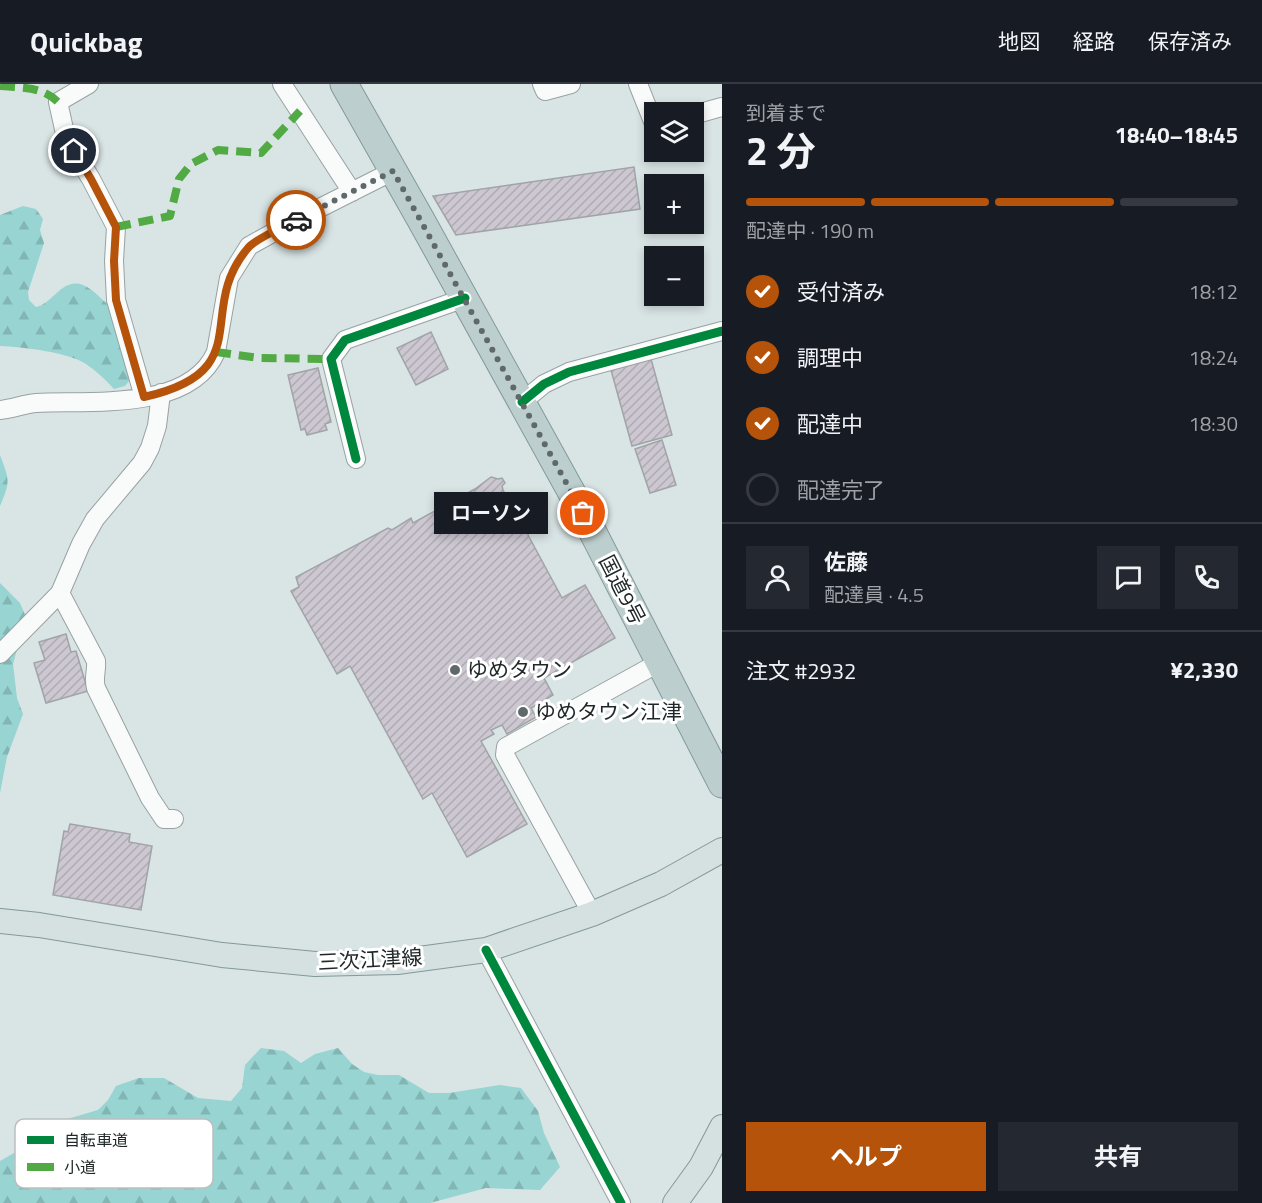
<!DOCTYPE html>
<html lang="ja">
<meta charset="utf-8">
<style>
:root{--surface:#171b24;--page:#242831;--text:#f1f3f6;--muted:#9ea1a6;--line:#363941;--accent:#b45309}
body{margin:0;font-family:"Titillium Web","Noto Sans JP",sans-serif;background:var(--page);color:var(--text);height:100vh;display:flex;flex-direction:column;font-size:22px;white-space:nowrap}
*{box-sizing:border-box;margin:0}
p{font-size:20px;color:var(--muted)}
.icon{flex:none;width:33px;height:33px;fill:none;stroke:currentColor;stroke-width:2;stroke-linecap:round;stroke-linejoin:round}
.map{position:relative;flex:1;overflow:hidden}
.sheet{display:flex;flex-direction:column;background:var(--surface);width:540px}
.sheet>*{flex:none}
.controls{position:absolute;left:644px;top:18px;display:grid;gap:12px}
.controls a{display:grid;place-items:center;width:60px;height:60px;border-radius:0px;background:var(--surface);box-shadow:0 3px 9px #0003;font-size:30px}
.pin{position:absolute;display:grid;place-items:center;width:51px;height:51px;color:#fff;margin:-26px;border:3px solid #fff;border-radius:50%;box-shadow:0 2px 6px #0007}
.courier{position:absolute;display:grid;place-items:center;width:60px;height:60px;margin:-30px;border:4px solid #b45309;border-radius:50%;background:#fff;color:#222;box-shadow:0 2px 8px #0007}
.bubble{position:absolute;height:42px;border-radius:0px;background:var(--surface);box-shadow:0 3px 9px #0003;font-size:20px;font-weight:700;line-height:42px;text-align:center}
.summary em{font-style:normal;font-weight:700}
.summary div{display:flex;flex-direction:column-reverse}
.summary{display:flex;align-items:center;justify-content:space-between;height:102px;padding:0 24px}
h1{font-size:39px;font-weight:700;line-height:45px}
.bar{display:grid;grid-template-columns:repeat(4,1fr);gap:9px 6px;align-content:center;height:72px;padding:0 24px}
.bar i{height:8px;border-radius:4px;background:var(--line)}
.bar .on{background:var(--accent)}
.bar p{grid-column:span 4}
.line{display:flex;align-items:center;gap:15px;padding:0 24px;border-top:2px solid var(--line)}
.line div{flex:1}
.round{display:grid;place-items:center;flex:none;width:63px;height:63px;border-radius:0px;background:var(--page)}
ol{padding:0 24px;list-style:none}
li{display:flex;align-items:center;gap:18px;height:66px}
li p{margin-inline-start:auto}
li .icon{padding:6px;border-radius:50%;background:var(--accent);color:#fff;stroke-width:4}
li:last-child{color:var(--muted)}
li i{width:33px;height:33px;border:3px solid var(--line);border-radius:50%}
.action{display:flex;gap:12px;margin-top:auto;padding:12px 24px}
.action a{flex:1;height:69px;border-radius:0px;background:var(--accent);color:#fff;font-size:24px;font-weight:700;line-height:69px;text-align:center}
.action a+a{background:var(--page);color:var(--text)}
header{display:flex;align-items:center;gap:36px;box-sizing:border-box;height:84px;padding:0 30px;background:var(--surface);border-bottom:2px solid var(--line)}
header strong{font-size:28px}
nav{display:flex;gap:33px;margin-inline-start:auto;font-size:21px}
main{display:flex;flex:1;min-height:0}
.map>svg:first-child{display:block}
.forest{fill:url(#forest-firs)}
.building{fill:url(#building-hatch);stroke:#a1a4a6;stroke-width:1.5}
.lines{fill:none;stroke-linecap:round;stroke-linejoin:round}
.minor-casing{stroke:#99a1a1;stroke-width:20}
.major-casing{stroke:#839999;stroke-width:26}
.highway-casing{stroke:#839999;stroke-width:29}
.minor{stroke:#f9fbfb;stroke-width:18}
.major{stroke:#d5e0e0;stroke-width:24}
.highway{stroke:#bccecd;stroke-width:27}
.quiet{stroke:#52aa44;stroke-width:8;stroke-dasharray:15 8;stroke-linecap:butt}
.cycleway-casing{stroke:#fff;stroke-width:13}
.cycleway{stroke:#00873e;stroke-width:9}
.done{stroke:#606969;stroke-width:6;stroke-dasharray:0 10.8}
.route{stroke:#b45309;stroke-width:8}
.poi-dot{fill:#606969;stroke:#fff;stroke-width:2}
.labels{text-anchor:middle;stroke-width:6;stroke-linejoin:round;paint-order:stroke}
.street-label{font-size:21px;fill:#1f2727;stroke:#fff}
.poi-label{font-size:21px;fill:#1f2727;stroke:#fff;text-anchor:start}
.key{fill:#fff;stroke:#bcbebe;stroke-width:1.5}
.key-label{font-size:16px;fill:#1f2727}
</style>
<header>
<strong>Quickbag</strong>
<nav><a>地図</a><a>経路</a><a>保存済み</a></nav>
</header>
<main>
<div class="map">
<svg width="722" height="1119" viewBox="0 0 722 1119">
<defs>
<pattern id="forest-firs" width="22" height="20" patternUnits="userSpaceOnUse" patternTransform="scale(1.5)"><rect width="22" height="20" fill="#97d4d2"/><path d="M5 1l3.5 6h-7zM16 11l3.5 6h-7z" fill="#82b6b4"/></pattern>
<pattern id="building-hatch" width="6" height="6" patternUnits="userSpaceOnUse" patternTransform="scale(1.5)"><rect width="6" height="6" fill="#ccc7d1"/><path d="M-1 1l2-2M0 6l6-6M5 7l2-2" fill="none" stroke="#afabb3"/></pattern>
</defs>
<rect width="100%" height="100%" fill="#d9e4e4"/>
<path class="forest" d="M 23,122 L 36,125 L 43,135 L 40,146 L 44,159 L 28,208 L 29,216 L 36,223 C 53,220 62,193 83,201 C 94,205 103,218 114,225 L 135,290 L 125,302 L 114,305 C 106,296 96,287 86,280 C 68,268 22,263 0,262 L 0,131 Z
M 0,371 C 9,395 11,397 0,422 Z
M 0,499 L 20,519 L 26,533 L 13,580 L 17,614 L 23,630 L 7,673 L 0,709 Z
M 261,964 L 284,967 L 301,979 L 315,970 L 338,964 L 352,980 L 364,988 L 378,991 L 399,991 L 429,1009 L 449,1009 L 500,1001 L 521,1004 L 538,1027 L 544,1049 L 560,1083 L 540,1106 L 486,1104 L 430,1119 L 0,1119 L 0,1077 L 21,1065 L 57,1038 L 98,1026 L 108,1016 L 116,1002 L 139,994 L 164,994 L 198,1014 L 231,1017 L 242,1004 L 245,981 Z"/>
<path class="building" d="M 634,83 L 640,125 L 456,151 L 433,112 Z
M 431,248 L 448,285 L 416,301 L 397,264 Z
M 651,275 L 672,351 L 632,362 L 611,286 Z
M 318,284 L 331,338 L 325,340 L 327,346 L 307,351 L 305,345 L 301,346 L 288,291 Z
M 662,356 L 676,401 L 650,409 L 635,365 Z
M 491,393 L 498,395 L 502,394 L 505,399 L 502,402 L 503,406 L 520,437 L 527,439 L 530,443 L 528,451 L 562,514 L 585,501 L 615,554 L 544,594 L 553,611 L 531,624 L 536,633 L 507,650 L 502,641 L 491,646 L 494,650 L 481,657 L 527,740 L 467,773 L 432,709 L 423,715 L 350,582 L 337,590 L 291,507 L 299,503 L 296,493 L 388,444 L 392,446 L 411,434 L 413,439 L 475,405 Z
M 66,550 L 71,568 L 76,567 L 88,607 L 46,619 L 34,579 L 45,576 L 39,558 Z
M 70,740 L 130,750 L 129,758 L 152,762 L 141,826 L 53,811 L 64,747 L 68,748 Z"/>
<g class="lines">
<g class="minor-casing">
<path id="minor" d="M 89,0 L 58,18 L 66,54 L 91,95 L 116,143 L 114,177 L 116,216 L 144,313
M 282,0 L 352,108
M 542,0 L 545,7 L 571,0
M 638,0 L 654,40
M 693,31 L 722,23
M 522,318 L 544,300 L 569,288 L 722,247
M 0,326 C 12,325 24,320 36,319 C 89,316 190,328 216,268 L 229,194 L 249,162 L 294,137 L 393,87
M 356,375 L 331,275 L 345,256 L 465,214
M 60,509 L 96,577 C 97,587 93,594 96,604 L 150,714 L 164,735 L 174,735
M 0,570 L 60,509 L 81,460 L 95,435 L 142,379 L 150,364 L 157,342 L 161,309
M 592,830 L 505,671 L 506,663 L 660,578
M 486,866 L 621,1119"/>
</g>
<g class="major-casing">
<path id="major" d="M 0,837 L 39,841 L 222,871 L 315,880 L 397,878 L 486,866 L 592,830 L 661,800 L 722,766
M 675,1119 L 701,1083 L 722,1043"/>
</g>
<g class="highway-casing">
<path id="highway" d="M 344,0 L 421,136 L 583,429 L 722,700"/>
</g>
<use href="#minor" class="minor"/>
<use href="#major" class="major"/>
<use href="#highway" class="highway"/>
<path class="quiet" d="M 0,2 C 21,4 42,2 58,18
M 116,143 L 170,132 L 179,95 L 191,80 L 218,66 L 261,69 L 300,27
M 216,268 L 259,274 L 331,275"/>
<g class="cycleway-casing">
<path id="cycleway" d="M 522,318 L 544,300 L 569,288 L 722,247
M 356,375 L 331,275 L 345,256 L 465,214
M 486,866 L 621,1119"/>
</g>
<use href="#cycleway" class="cycleway"/>
</g>
<g class="lines">
<path class="done" d="M 296,136 L 393,87 L 583,429"/>
<path class="route" d="M 74,67 L 91,95 L 116,143 L 114,177 L 116,216 L 144,313 C 260,287 194,227 248,164 C 255,155 285,142 296,136"/>
</g>
<g class="poi-dot">
<circle cx="455" cy="586" r="6"/>
<circle cx="523" cy="628" r="6"/>
</g>
<g class="labels">
<g class="street-label">
<text transform="translate(622 506) rotate(63)" y="7">国道9号</text>
<text transform="translate(370 876) rotate(-3)" y="7">三次江津線</text>
</g>
<g class="poi-label">
<text x="467" y="593">ゆめタウン</text>
<text x="535" y="635">ゆめタウン江津</text>
</g>
</g>
<rect x="15" y="1035" width="198" height="69" rx="9" class="key"/>
<rect x="27" y="1052" width="27" height="8" fill="#00873e"/>
<rect x="27" y="1079" width="27" height="8" fill="#52aa44"/>
<g class="key-label">
<text x="64" y="1062">自転車道</text>
<text x="64" y="1089">小道</text>
</g>
</svg>
<div class="controls">
<a><svg class="icon" aria-label="layers" viewBox="0 0 24 24"><path d="M12 4l9 5-9 5-9-5zM3 14l9 5 9-5"/></svg></a>
<a>+</a>
<a>−</a>
</div>
<div class="pin" style="left:583px;top:429px;background:#ea580c"><svg class="icon" aria-label="bag" viewBox="0 0 24 24"><path d="M5 8h14l-1 12H6zM9 8a3 3 0 0 1 6 0"/></svg></div>
<div class="pin" style="left:74px;top:67px;background:#1f2937"><svg class="icon" aria-label="home" viewBox="0 0 24 24"><path d="M3 11l9-7 9 7M6 9v11h12V9"/></svg></div>
<div class="courier" style="left:296px;top:136px"><svg class="icon" aria-label="car" viewBox="0 0 24 24"><path d="M5 17H2v-5l4-1 3-4h7l3 4 3 1v5h-3M9 17h6M6 11h13"/><circle cx="7" cy="17" r="2"/><circle cx="17" cy="17" r="2"/></svg></div>
<div class="bubble" style="left:434px;top:408px;width:114px">ローソン</div>
</div>
<section class="sheet">
<div class="summary"><div><h1>2 分</h1><p>到着まで</p></div><em>18:40–18:45</em></div>
<div class="bar"><i class="on"></i><i class="on"></i><i class="on"></i><i></i><p>配達中 · 190 m</p></div>
<ol>
<li><svg class="icon" aria-label="check" viewBox="0 0 24 24"><path d="M5 12l5 5 9-10"/></svg>受付済み<p>18:12</p></li>
<li><svg class="icon" aria-label="check" viewBox="0 0 24 24"><path d="M5 12l5 5 9-10"/></svg>調理中<p>18:24</p></li>
<li><svg class="icon" aria-label="check" viewBox="0 0 24 24"><path d="M5 12l5 5 9-10"/></svg>配達中<p>18:30</p></li>
<li><i></i>配達完了</li>
</ol>
<div class="line" style="height:108px"><a class="round"><svg class="icon" aria-label="person" viewBox="0 0 24 24"><circle cx="12" cy="8" r="4"/><path d="M4 21q1-7 8-7t8 7"/></svg></a><div><b>佐藤</b><p>配達員 · 4.5</p></div><a class="round"><svg class="icon" aria-label="chat" viewBox="0 0 24 24"><path d="M4 5h16v11H9l-5 4z"/></svg></a><a class="round"><svg class="icon" aria-label="phone" viewBox="0 0 24 24"><path d="M5 4h4l2 5-3 2q2 4 5 5l2-3 5 2v4C11 20 4 13 5 4z"/></svg></a></div>
<div class="line" style="height:78px"><div>注文 #2932</div><b>¥2,330</b></div>
<div class="action"><a>ヘルプ</a><a>共有</a></div>
</section>
</main>
